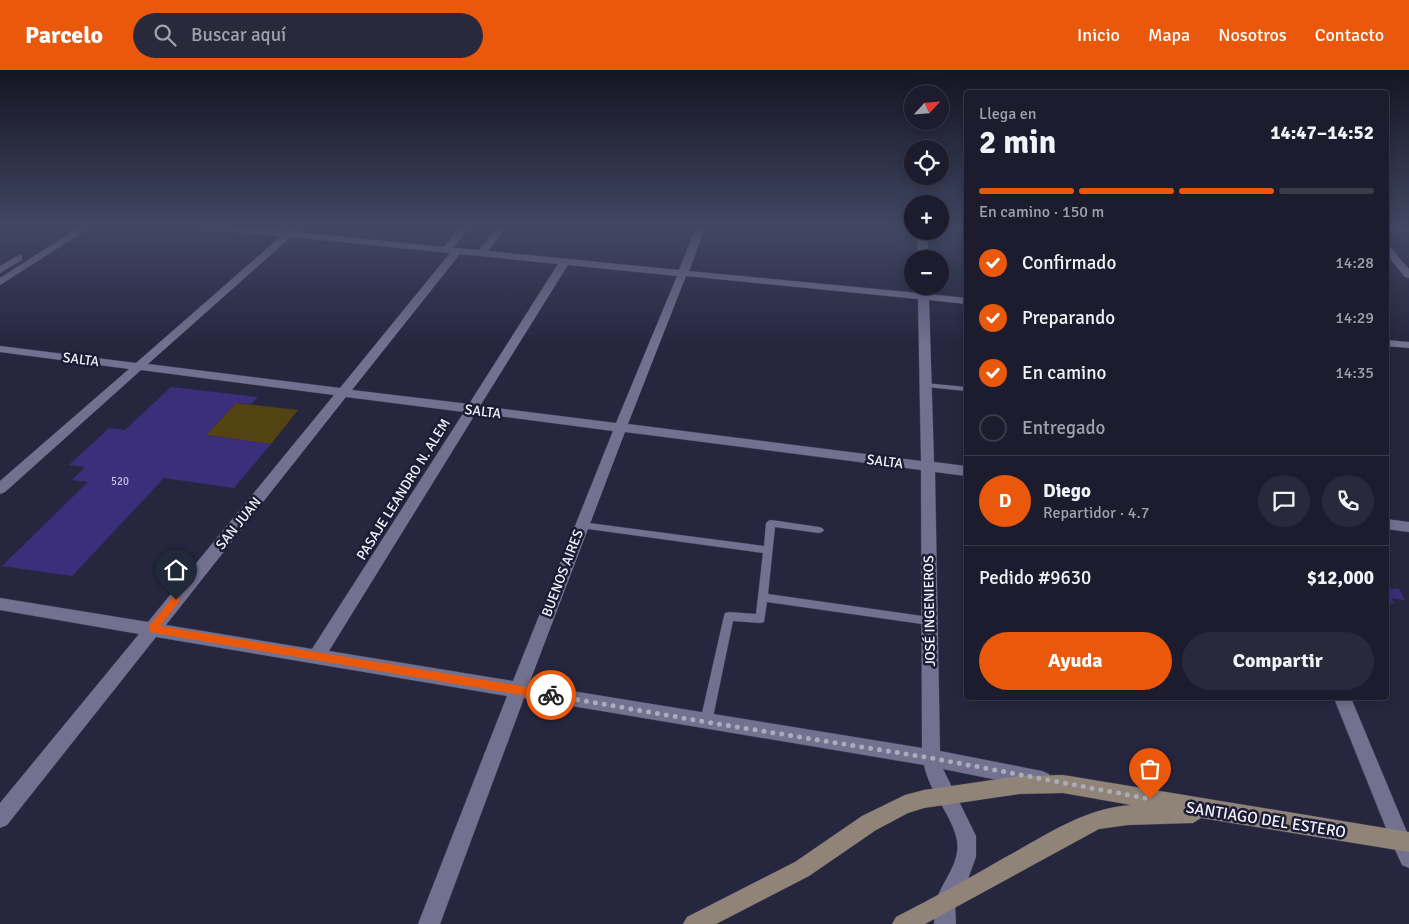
<!DOCTYPE html>
<html lang="es">
<meta charset="utf-8">
<style>
:root{--surface:#1d1c2f;--page:#2a293b;--text:#f1f3f6;--muted:#a0a1aa;--line:#3b3a4b;--accent:#ea580c}
body{margin:0;font-family:Signika,sans-serif;background:var(--page);color:var(--text);height:100vh;display:flex;flex-direction:column;font-size:19px;white-space:nowrap}
*{box-sizing:border-box;margin:0}
p{font-size:16px;color:var(--muted)}
.icon{flex:none;width:28px;height:28px;fill:none;stroke:currentColor;stroke-width:2;stroke-linecap:round;stroke-linejoin:round}
.map{position:relative;flex:1;overflow:hidden}
.panel{position:absolute;left:964px;top:20px;width:425px;height:610px;display:flex;flex-direction:column;background:var(--surface);border-radius:5px;box-shadow:0 2px 12px #0003,0 0 0 1px var(--line)}
.panel>*{flex:none}
.needle{width:32px;rotate:64deg}
.tools{position:absolute;left:904px;top:15px;display:grid;gap:10px}
.tools a{display:grid;place-items:center;width:45px;height:45px;border-radius:50%;background:var(--surface);box-shadow:0 2px 12px #0003,0 0 0 1px var(--line);font-size:25px}
.pin{position:absolute;display:grid;place-items:center;width:42px;height:42px;color:#fff;margin:-51px -21px;border-radius:50% 50% 50% 0;rotate:-45deg;box-shadow:0 0 5px #0007}
.pin .icon{rotate:45deg}
.courier{position:absolute;display:grid;place-items:center;width:50px;height:50px;margin:-25px;border:4px solid #ea580c;border-radius:50%;background:#fff;color:#222;box-shadow:0 1px 6px #0007}
.overview em{font-style:normal;font-weight:700}
.overview div{display:flex;flex-direction:column-reverse}
.overview{display:flex;align-items:center;justify-content:space-between;height:85px;padding:0 15px}
h1{font-size:32px;font-weight:700;line-height:38px}
.bar{display:grid;grid-template-columns:repeat(4,1fr);gap:8px 5px;align-content:center;height:60px;padding:0 15px}
.bar i{height:6px;border-radius:4px;background:var(--line)}
.bar .current{background:var(--accent)}
.bar p{grid-column:span 4}
.line{display:flex;align-items:center;gap:12px;padding:0 15px;border-top:1px solid var(--line)}
.line div{flex:1}
.round{display:grid;place-items:center;flex:none;width:52px;height:52px;border-radius:26px;background:var(--page)}
ol{padding:0 15px;list-style:none}
li{display:flex;align-items:center;gap:15px;height:55px}
li p{margin-inline-start:auto}
li .icon{padding:5px;border-radius:50%;background:var(--accent);color:#fff;stroke-width:4}
li:last-child{color:var(--muted)}
li i{width:28px;height:28px;border:2px solid var(--line);border-radius:50%}
.cta{display:flex;gap:10px;margin-top:auto;padding:10px 15px}
.cta a{flex:1;height:58px;border-radius:30px;background:var(--accent);color:#fff;font-size:20px;font-weight:700;line-height:58px;text-align:center}
.cta a+a{background:var(--page);color:var(--text)}
header{display:flex;align-items:center;gap:30px;box-sizing:border-box;height:70px;padding:0 25px;background:var(--accent);color:#fff}
header strong{font-size:24px}
nav{display:flex;gap:28px;margin-inline-start:auto;font-size:18px}
.search{width:350px;height:45px;background:var(--page);display:flex;align-items:center;gap:12px;box-sizing:border-box;padding:0 18px;border-radius:28px;color:var(--muted);font-size:19px}
.map>svg:first-child{display:block}
.green{fill:#544312}
.building{fill:#3b2f7b}
.lines{fill:none;stroke-linecap:round;stroke-linejoin:round}
.service-casing{stroke:#434055;stroke-width:1}
.minor-casing{stroke:#434055;stroke-width:1}
.tertiary-casing{stroke:#434055;stroke-width:1}
.secondary-casing{stroke:#434055;stroke-width:1}
.service{fill:#72718f;fill-rule:evenodd}
.minor{fill:#72718f;fill-rule:evenodd}
.tertiary{fill:#72718f;fill-rule:evenodd}
.secondary{fill:#908479;fill-rule:evenodd}
.route{fill:#ea580c}
.done{stroke:#acabba;stroke-width:5;stroke-dasharray:0 9}
.labels{text-anchor:middle;stroke-width:5;stroke-linejoin:round;paint-order:stroke}
.number-label{font-size:11px;fill:#c5c2dc}
.street-label{font-size:14px;fill:#f3f3fd;stroke:#1e1c35}
.near-street-label{font-size:16px;fill:#f3f3fd;stroke:#1e1c35}
</style>
<header>
<strong>Parcelo</strong>
<div class="search"><svg class="icon" aria-label="search" viewBox="0 0 24 24"><circle cx="10" cy="10" r="6"/><path d="M15 15l6 6"/></svg>Buscar aquí</div>
<nav><a>Inicio</a><a>Mapa</a><a>Nosotros</a><a>Contacto</a></nav>
</header>
<div class="map">
<svg width="1409" height="854" viewBox="0 0 1409 854">
<rect width="100%" height="100%" fill="#27263f"/>
<path class="green" d="M 236,333 L 298,340 L 271,374 L 206,365 Z"/>
<path class="building" d="M 171,317 L 258,327 L 251,334 L 236,333 L 206,365 L 271,374 L 234,418 L 164,408 L 72,506 L 2,496 L 88,412 L 72,410 L 85,397 L 69,395 L 109,358 L 125,360 Z
M 1386,518 L 1399,519 L 1405,530 L 1391,528 L 1395,534 L 1386,533 Z"/>
<g class="lines">
<g class="service-casing">
<path id="service" d="M 924,313 L 966,317 L 966,321 L 927,317 L 923,315 Z
M 771,450 L 819,457 L 822,458 L 824,460 L 822,462 L 819,463 L 775,457 L 768,524 L 929,547 L 933,548 L 934,551 L 933,554 L 929,555 L 767,532 L 764,552 L 760,553 L 733,551 L 712,652 L 710,656 L 706,657 L 702,656 L 700,652 L 724,546 L 725,543 L 729,542 L 756,544 L 763,483 L 581,458 L 578,457 L 576,455 L 578,453 L 581,452 L 764,476 L 766,453 L 768,451 Z"/>
</g>
<g class="minor-casing">
<path id="minor" d="M 189,155 L 217,155 L 286,161 L 294,155 L 303,155 L 296,162 L 444,177 L 462,155 L 471,155 L 453,178 L 479,180 L 499,155 L 507,155 L 488,181 L 679,200 L 697,155 L 706,155 L 689,201 L 918,223 L 918,216 L 928,216 L 928,224 L 966,228 L 966,234 L 929,230 L 934,392 L 966,396 L 966,406 L 935,402 L 940,681 L 1042,701 L 1049,704 L 1051,710 L 1049,716 L 1042,719 L 943,699 L 976,766 L 976,787 L 965,817 L 955,835 L 956,854 L 934,854 C 935,847 933,838 936,831 C 943,809 963,791 956,766 C 949,741 929,721 924,695 L 524,628 L 440,854 L 418,854 L 507,626 L 156,567 L 7,755 L 0,758 L 0,733 L 139,564 L 0,540 L 0,528 L 148,552 L 334,325 L 141,300 L 5,422 L 0,424 L 0,411 L 129,299 L 0,282 L 0,276 L 136,293 L 281,166 L 193,158 ZM 291,167 L 450,183 L 340,318 L 148,294 ZM 460,184 L 558,194 L 469,334 L 352,320 ZM 568,195 L 677,206 L 616,353 L 480,336 ZM 686,206 L 918,229 L 921,391 L 628,354 ZM 346,327 L 464,342 L 312,579 L 166,555 ZM 476,343 L 613,361 L 513,611 L 329,581 ZM 625,362 L 921,400 L 922,678 L 529,614 Z
M 1386,155 L 1409,156 L 1409,162 L 1386,160 Z
M 917,161 L 927,161 L 928,189 L 918,189 Z
M 1386,175 L 1389,176 L 1409,199 L 1409,208 L 1405,207 L 1386,184 Z
M 1386,270 L 1409,272 L 1409,278 L 1386,276 Z
M 1386,449 L 1409,452 L 1409,462 L 1386,459 Z
M 1401,761 L 1409,766 L 1409,798 L 1402,795 L 1391,771 L 1394,764 Z"/>
</g>
<g class="tertiary-casing">
<path id="tertiary" d="M 83,155 L 94,155 L 0,215 L 0,208 Z
M 19,185 L 22,186 L 22,190 L 0,203 L 0,196 Z
M 1334,628 L 1351,628 L 1409,767 L 1408,778 L 1401,781 L 1394,778 Z"/>
</g>
<g class="secondary-casing">
<path id="secondary" d="M 1063,705 L 1409,762 L 1409,782 L 1201,748 L 1193,753 L 1128,755 L 1099,759 L 925,854 L 892,854 L 896,847 C 933,828 968,809 1004,788 C 1045,766 1084,738 1131,735 L 1063,723 L 1019,724 L 924,738 L 908,743 L 876,760 L 809,806 L 716,854 L 683,854 L 687,847 L 795,792 L 862,746 L 905,725 L 924,720 L 1019,706 Z"/>
</g>
<use href="#service" class="service"/>
<use href="#minor" class="minor"/>
<use href="#tertiary" class="tertiary"/>
<use href="#secondary" class="secondary"/>
</g>
<linearGradient id="sky" x2="0" y2="1"><stop stop-color="#151523"/><stop offset="0.57" stop-color="#414763"/><stop offset="1" stop-color="#414763" stop-opacity="0"/></linearGradient>
<rect width="1409" height="274" fill="url(#sky)"/>
<path class="route" d="M 176,526 L 179,527 L 179,532 L 160,556 L 551,621 L 556,625 L 551,630 L 149,562 L 149,556 L 173,527 Z"/>
<g class="lines">
<path class="done" d="M 551,625 L 706,652 L 931,688 L 1150,729"/>
</g>
<g class="labels">
<g class="number-label">
<text x="120" y="415">520</text>
</g>
<g class="street-label">
<text transform="translate(81 289) rotate(7)" y="5">SALTA</text>
<text transform="translate(483 341) rotate(7)" y="5">SALTA</text>
<text transform="translate(885 391) rotate(7)" y="5">SALTA</text>
<text transform="translate(403 419) rotate(-58)" y="5">PASAJE LEANDRO N. ALEM</text>
<text transform="translate(238 453) rotate(-51)" y="5">SAN JUAN</text>
<text transform="translate(562 503) rotate(-69)" y="5">BUENOS AIRES</text>
<text transform="translate(929 541) rotate(-91)" y="5">JOSÉ INGENIEROS</text>
</g>
<g class="near-street-label">
<text transform="translate(1266 749) rotate(9)" y="6">SANTIAGO DEL ESTERO</text>
</g>
</g>
</svg>
<div class="tools">
<a><svg class="needle" viewBox="-14 -14 28 28"><path d="M0-13l5 13h-10z" fill="#e53935"/><path d="M0 13l5-13h-10z" fill="#a0a1aa"/></svg></a>
<a><svg class="icon" aria-label="locate" viewBox="0 0 24 24"><circle cx="12" cy="12" r="6"/><path d="M12 2v4M12 18v4M2 12h4M18 12h4"/></svg></a>
<a>+</a>
<a>−</a>
</div>
<div class="pin" style="left:1150px;top:729px;background:#ea580c"><svg class="icon" aria-label="bag" viewBox="0 0 24 24"><path d="M5 8h14l-1 12H6zM9 8a3 3 0 0 1 6 0"/></svg></div>
<div class="pin" style="left:176px;top:530px;background:#1f2937"><svg class="icon" aria-label="home" viewBox="0 0 24 24"><path d="M3 11l9-7 9 7M6 9v11h12V9"/></svg></div>
<div class="courier" style="left:551px;top:625px"><svg class="icon" aria-label="bike" viewBox="0 0 24 24"><circle cx="6" cy="16" r="4"/><circle cx="18" cy="16" r="4"/><path d="M6 16l4-8h5l3 8M10 8l3 8H6M13 5h3"/></svg></div>
<section class="panel">
<div class="overview"><div><h1>2 min</h1><p>Llega en</p></div><em>14:47–14:52</em></div>
<div class="bar"><i class="current"></i><i class="current"></i><i class="current"></i><i></i><p>En camino · 150 m</p></div>
<ol>
<li><svg class="icon" aria-label="check" viewBox="0 0 24 24"><path d="M5 12l5 5 9-10"/></svg>Confirmado<p>14:28</p></li>
<li><svg class="icon" aria-label="check" viewBox="0 0 24 24"><path d="M5 12l5 5 9-10"/></svg>Preparando<p>14:29</p></li>
<li><svg class="icon" aria-label="check" viewBox="0 0 24 24"><path d="M5 12l5 5 9-10"/></svg>En camino<p>14:35</p></li>
<li><i></i>Entregado</li>
</ol>
<div class="line" style="height:90px"><b class="round" style="background:var(--accent);color:#fff">D</b><div><b>Diego</b><p>Repartidor · 4.7</p></div><a class="round"><svg class="icon" aria-label="chat" viewBox="0 0 24 24"><path d="M4 5h16v11H9l-5 4z"/></svg></a><a class="round"><svg class="icon" aria-label="phone" viewBox="0 0 24 24"><path d="M5 4h4l2 5-3 2q2 4 5 5l2-3 5 2v4C11 20 4 13 5 4z"/></svg></a></div>
<div class="line" style="height:65px"><div>Pedido #9630</div><b>$12,000</b></div>
<div class="cta"><a>Ayuda</a><a>Compartir</a></div>
</section>
</div>
